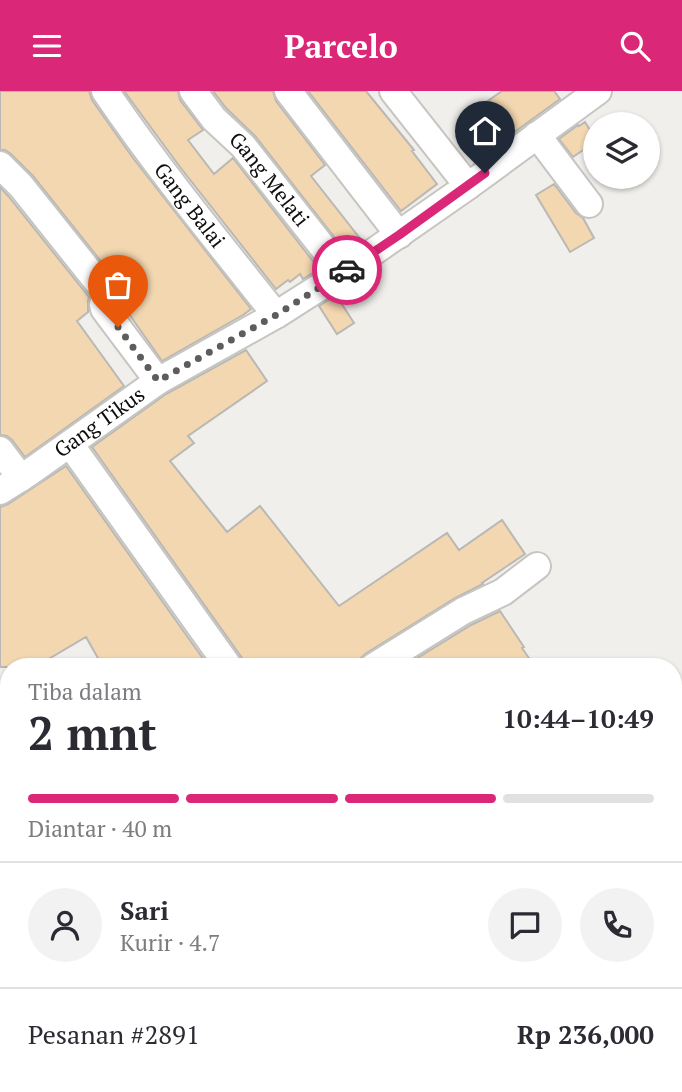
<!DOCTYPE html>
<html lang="id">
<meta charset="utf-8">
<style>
:root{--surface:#fff;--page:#f2f2f3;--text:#2b2b33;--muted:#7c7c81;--line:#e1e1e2;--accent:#db2777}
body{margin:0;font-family:"PT Serif",serif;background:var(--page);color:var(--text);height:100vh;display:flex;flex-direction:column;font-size:26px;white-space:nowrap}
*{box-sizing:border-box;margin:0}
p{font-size:23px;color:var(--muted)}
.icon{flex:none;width:38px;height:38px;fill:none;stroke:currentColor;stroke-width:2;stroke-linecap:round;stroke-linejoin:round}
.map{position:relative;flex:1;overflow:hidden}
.details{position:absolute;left:0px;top:567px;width:682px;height:434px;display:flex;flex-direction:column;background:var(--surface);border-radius:28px 28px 0 0;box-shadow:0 2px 5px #0004}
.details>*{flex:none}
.tools{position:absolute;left:583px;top:21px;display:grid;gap:14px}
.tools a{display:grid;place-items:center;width:77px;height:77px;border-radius:50%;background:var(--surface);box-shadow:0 2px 5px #0004;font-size:35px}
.pin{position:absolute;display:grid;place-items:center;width:60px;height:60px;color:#fff;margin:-72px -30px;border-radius:50% 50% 50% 0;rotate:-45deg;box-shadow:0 0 7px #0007}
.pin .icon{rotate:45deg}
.courier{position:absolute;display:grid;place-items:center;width:70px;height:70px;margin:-35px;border:5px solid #db2777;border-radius:50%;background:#fff;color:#222;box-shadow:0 2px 9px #0007}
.head em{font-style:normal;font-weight:800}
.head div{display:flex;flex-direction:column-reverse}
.head{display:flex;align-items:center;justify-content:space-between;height:119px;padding:0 28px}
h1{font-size:46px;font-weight:800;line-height:52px}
.bar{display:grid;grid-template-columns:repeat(4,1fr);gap:10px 7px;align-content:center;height:84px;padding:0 28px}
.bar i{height:9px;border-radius:5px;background:var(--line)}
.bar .on{background:var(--accent)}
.bar p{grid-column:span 4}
.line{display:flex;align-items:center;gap:18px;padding:0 28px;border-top:2px solid var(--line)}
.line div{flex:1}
.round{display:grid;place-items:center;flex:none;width:74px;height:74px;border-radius:37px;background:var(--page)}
header{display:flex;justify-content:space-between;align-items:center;height:91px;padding:0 28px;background:var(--accent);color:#fff;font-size:32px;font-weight:800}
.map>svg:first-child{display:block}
.green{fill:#adc59e}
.building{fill:#f2d7b0;stroke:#bab8b4;stroke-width:2}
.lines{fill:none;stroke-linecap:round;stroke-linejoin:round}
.street-casing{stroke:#c7c5c1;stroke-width:30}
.street{stroke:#fff;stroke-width:26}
.done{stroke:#5e5d5b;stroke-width:7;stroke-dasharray:0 12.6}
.route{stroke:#db2777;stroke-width:9}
.labels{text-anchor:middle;stroke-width:7;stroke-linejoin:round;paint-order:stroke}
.street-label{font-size:21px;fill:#0f0e0d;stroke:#fefcf8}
</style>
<header><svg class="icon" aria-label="menu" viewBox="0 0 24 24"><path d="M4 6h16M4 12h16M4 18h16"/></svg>Parcelo<svg class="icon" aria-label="search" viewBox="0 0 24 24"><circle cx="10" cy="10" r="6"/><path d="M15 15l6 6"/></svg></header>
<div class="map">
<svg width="682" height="1001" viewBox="0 0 682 1001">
<rect width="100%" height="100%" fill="#f1efeb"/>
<path class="green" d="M 682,982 L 682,1001 L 653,1001 L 666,992 L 674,992 L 674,988 Z"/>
<path class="building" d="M 0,0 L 89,0 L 92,9 L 133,67 L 251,218 L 243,224 L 162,270 L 122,213 L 125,206 L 119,193 L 33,85 L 11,63 L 5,59 L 0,59 Z
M 124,0 L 178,0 L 180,9 L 203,39 L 188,49 L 214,83 L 233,67 L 319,178 L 303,188 L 300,183 L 290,191 L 288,189 L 276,198 L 180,76 Z
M 213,0 L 273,0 L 276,10 L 325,74 L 311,85 L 362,150 L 346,161 L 255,45 L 226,17 Z
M 308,0 L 366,0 L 414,59 L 412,60 L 437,93 L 401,120 Z
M 502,0 L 554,0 L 560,8 L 509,45 L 485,12 Z
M 585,31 L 595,47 L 595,51 L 573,66 L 559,48 L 578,34 L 579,35 Z
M 554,93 L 576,122 L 583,127 L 594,147 L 570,161 L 536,104 Z
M 0,96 L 9,106 L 89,206 L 88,210 L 88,221 L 77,230 L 124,295 L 25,366 L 12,349 L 7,345 L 0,344 Z
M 336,204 L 354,232 L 337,243 L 319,215 Z
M 246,259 L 267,290 L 188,345 L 194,352 L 170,370 L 227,441 L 260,415 L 339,515 L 447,442 L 459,459 L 502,429 L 525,463 L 482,492 L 483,493 L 455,507 L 365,563 L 360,568 L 357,576 L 245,576 L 242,567 L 92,356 L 166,303 Z
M 66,375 L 209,576 L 103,576 L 86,546 L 35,576 L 0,576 L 0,416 L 8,413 Z
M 500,520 L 524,556 L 522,557 L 535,576 L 403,576 L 471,534 Z"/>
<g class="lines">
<g class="street-casing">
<g id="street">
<path id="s1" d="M 105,0 C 158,78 218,151 276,224"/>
<path id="s2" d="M 193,0 L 214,28 L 243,55 L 343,182"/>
<path d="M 288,0 L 399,144"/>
<path d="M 393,0 L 468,95"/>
<path d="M 537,44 L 589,113"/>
<path d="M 0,74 L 21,95 L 107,203 L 109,206 L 103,213 L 104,218 L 158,290"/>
<path d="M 70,353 L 229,576"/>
<path d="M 0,359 L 21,387"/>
<path id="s3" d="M 0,400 L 30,381 L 158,290 L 276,224 L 356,173 L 468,95 L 598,0"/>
<path d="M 373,576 L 463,520 L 503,501 L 537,475"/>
<path d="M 0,768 L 9,783"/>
<path d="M 151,992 L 158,1001"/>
<path d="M 180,1001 L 191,992"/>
</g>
</g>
<use href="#street" class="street"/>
</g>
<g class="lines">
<path class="done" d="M 118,236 L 158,290 L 276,224 L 347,179"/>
<path class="route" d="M 347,179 L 399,144 L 485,82"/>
</g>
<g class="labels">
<g class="street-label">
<text dy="7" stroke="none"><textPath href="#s2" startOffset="117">Gang Melati</textPath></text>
<text dy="7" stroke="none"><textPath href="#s1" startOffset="142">Gang Balai</textPath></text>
<text dy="7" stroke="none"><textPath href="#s3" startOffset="121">Gang Tikus</textPath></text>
</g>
</g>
</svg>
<div class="tools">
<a><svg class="icon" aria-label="layers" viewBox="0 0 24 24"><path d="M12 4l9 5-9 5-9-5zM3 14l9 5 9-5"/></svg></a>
</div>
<div class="pin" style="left:118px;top:236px;background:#ea580c"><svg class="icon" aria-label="bag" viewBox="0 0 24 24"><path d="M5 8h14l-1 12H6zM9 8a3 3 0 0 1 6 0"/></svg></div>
<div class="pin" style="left:485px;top:82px;background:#1f2937"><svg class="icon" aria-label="home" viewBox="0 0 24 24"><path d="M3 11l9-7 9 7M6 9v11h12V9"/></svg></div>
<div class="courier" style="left:347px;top:179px"><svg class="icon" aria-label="car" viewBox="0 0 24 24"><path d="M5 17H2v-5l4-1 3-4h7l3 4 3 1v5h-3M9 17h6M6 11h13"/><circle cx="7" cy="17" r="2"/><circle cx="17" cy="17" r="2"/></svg></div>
<section class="details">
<div class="head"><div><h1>2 mnt</h1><p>Tiba dalam</p></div><em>10:44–10:49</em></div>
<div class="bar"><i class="on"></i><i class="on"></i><i class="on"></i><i></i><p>Diantar · 40 m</p></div>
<div class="line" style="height:126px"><a class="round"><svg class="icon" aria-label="person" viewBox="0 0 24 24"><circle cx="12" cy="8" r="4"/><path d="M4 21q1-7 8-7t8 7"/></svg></a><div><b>Sari</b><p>Kurir · 4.7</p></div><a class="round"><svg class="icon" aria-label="chat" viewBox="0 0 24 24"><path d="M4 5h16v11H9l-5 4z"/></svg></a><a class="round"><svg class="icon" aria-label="phone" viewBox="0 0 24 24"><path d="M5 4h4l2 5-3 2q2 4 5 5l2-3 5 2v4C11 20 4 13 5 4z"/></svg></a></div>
<div class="line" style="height:91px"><div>Pesanan #2891</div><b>Rp 236,000</b></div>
</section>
</div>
